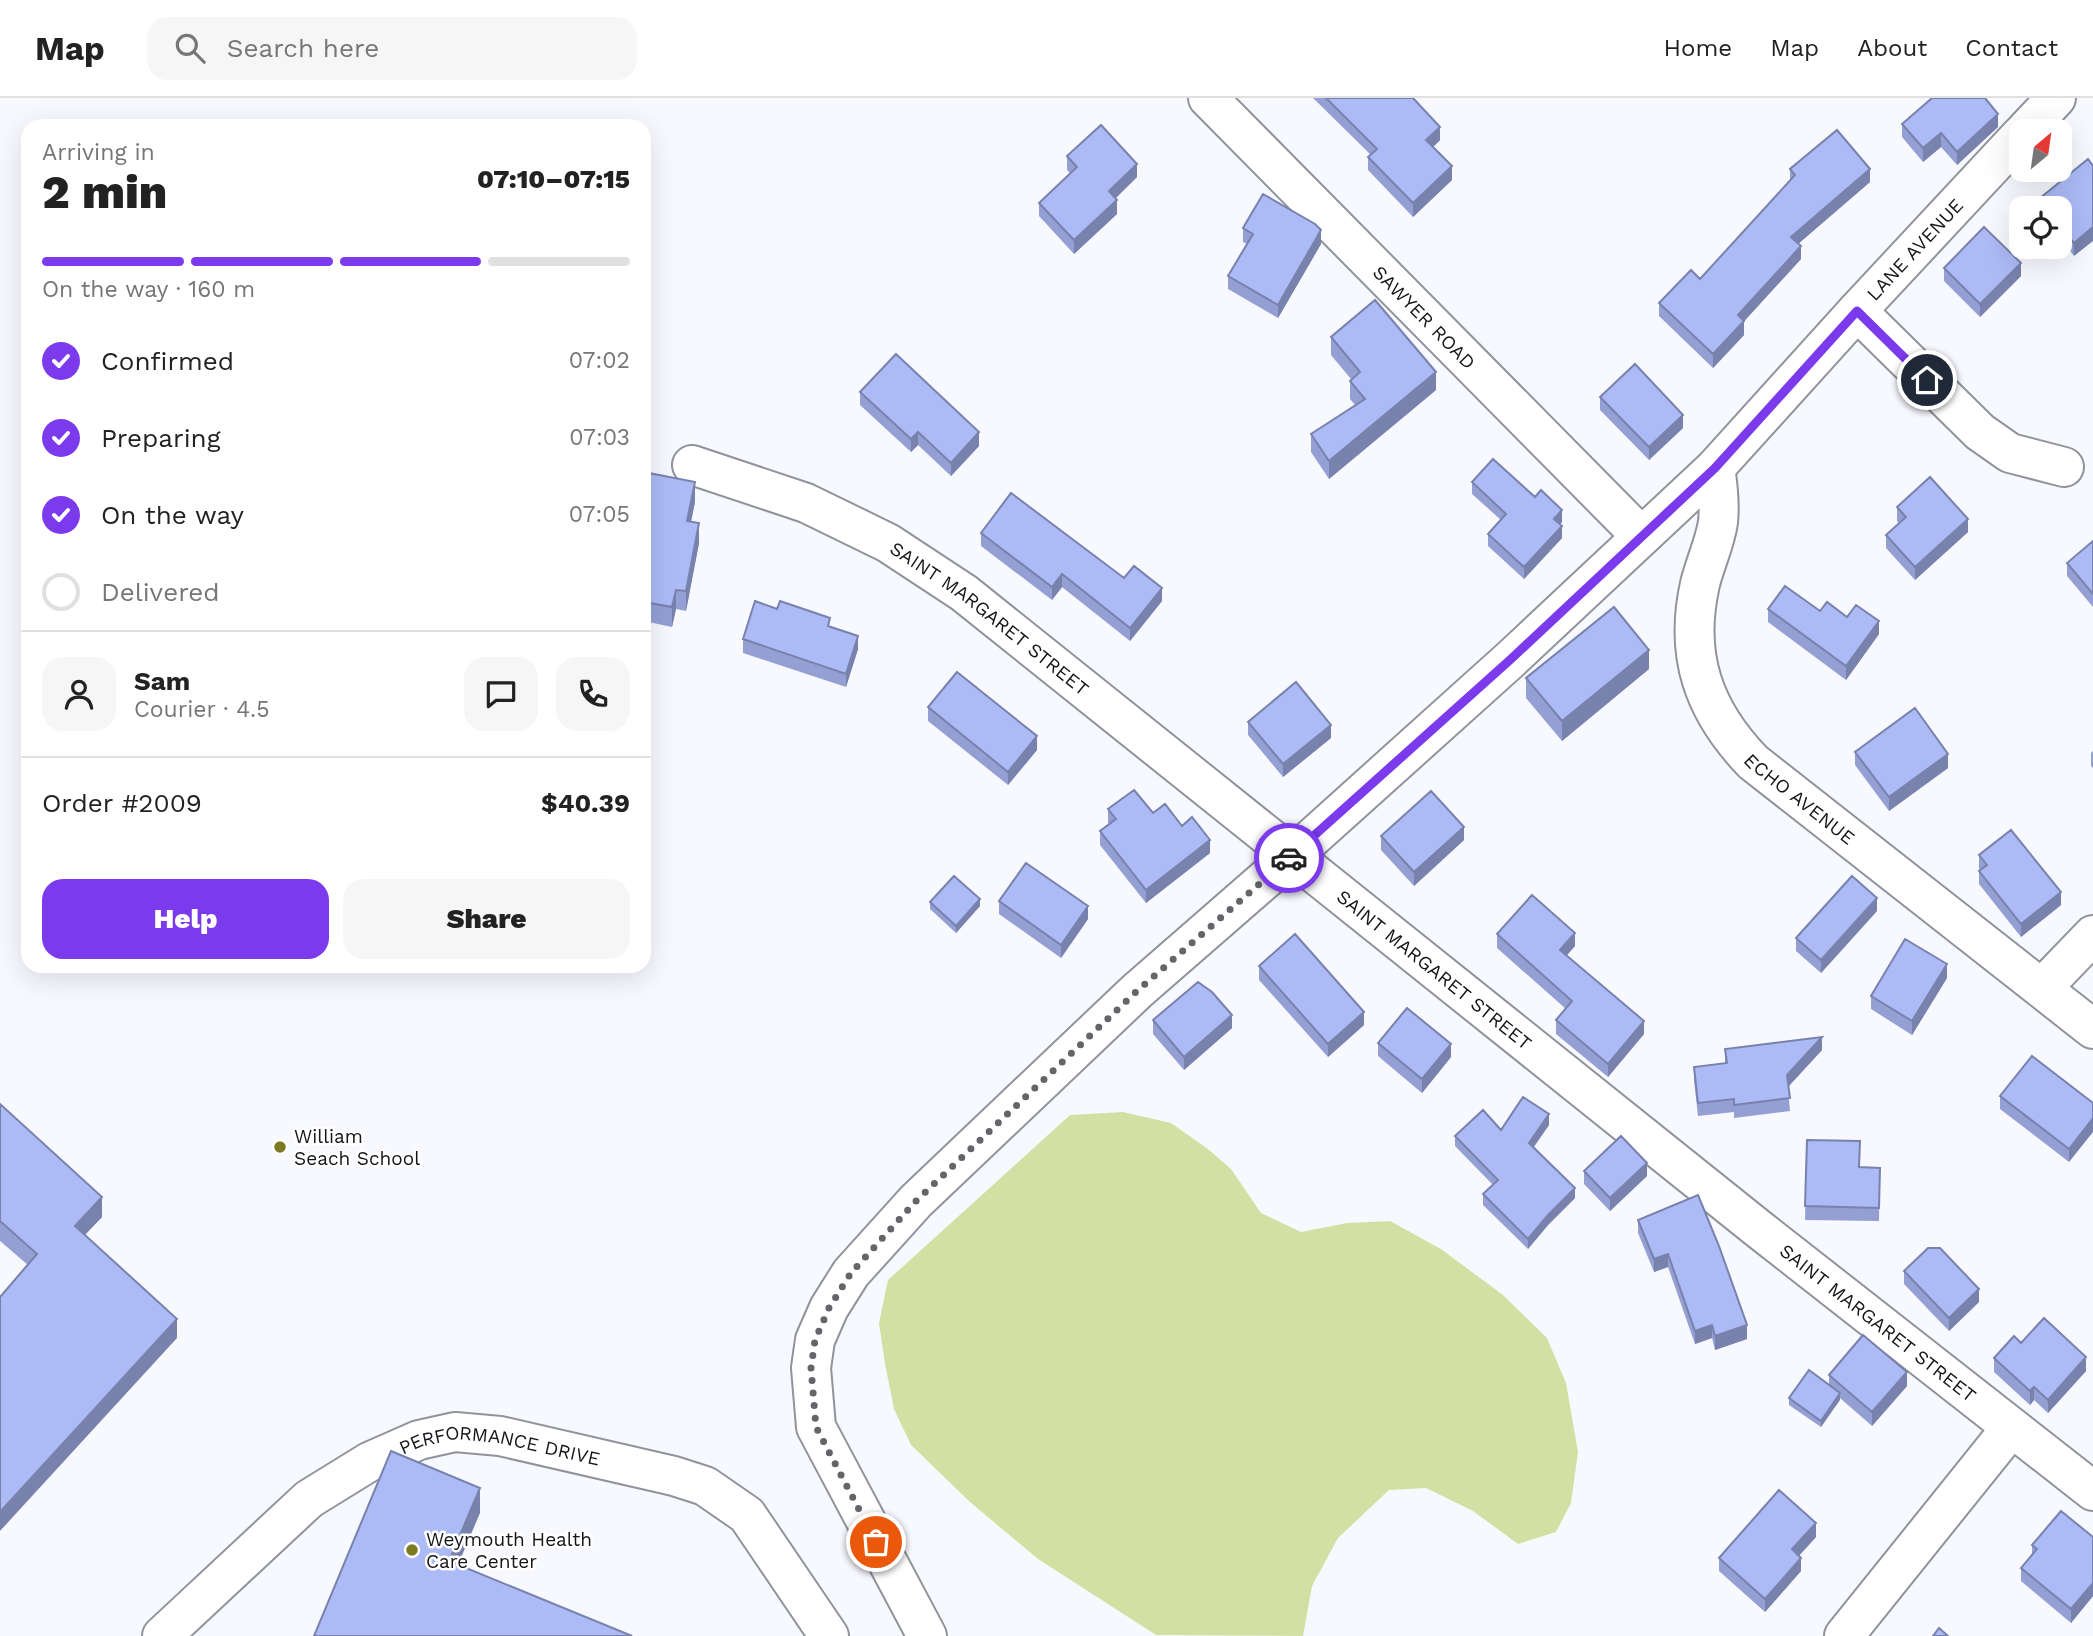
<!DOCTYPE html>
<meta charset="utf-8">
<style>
:root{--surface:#fff;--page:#f6f6f6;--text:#222;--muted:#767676;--line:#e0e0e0;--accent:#7c3aed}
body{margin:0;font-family:"Work Sans",sans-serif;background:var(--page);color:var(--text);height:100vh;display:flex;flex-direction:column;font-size:26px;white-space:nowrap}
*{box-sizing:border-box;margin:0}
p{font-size:23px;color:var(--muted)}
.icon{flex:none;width:38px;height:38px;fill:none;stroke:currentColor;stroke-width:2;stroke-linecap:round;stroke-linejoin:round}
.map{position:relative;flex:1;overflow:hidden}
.panel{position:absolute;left:21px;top:21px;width:630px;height:854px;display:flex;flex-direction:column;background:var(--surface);border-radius:21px;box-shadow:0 7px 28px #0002}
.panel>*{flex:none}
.needle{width:46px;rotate:29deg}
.controls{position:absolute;left:2009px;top:21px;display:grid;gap:14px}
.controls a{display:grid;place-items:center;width:63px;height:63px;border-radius:14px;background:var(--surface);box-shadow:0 7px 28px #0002;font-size:35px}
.pin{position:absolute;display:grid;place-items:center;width:60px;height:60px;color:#fff;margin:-30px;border:4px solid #fff;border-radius:50%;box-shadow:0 2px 7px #0007}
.courier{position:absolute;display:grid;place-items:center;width:70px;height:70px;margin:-35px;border:5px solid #7c3aed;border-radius:50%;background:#fff;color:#222;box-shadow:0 2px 9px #0007}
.head em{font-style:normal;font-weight:800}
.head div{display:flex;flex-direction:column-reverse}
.head{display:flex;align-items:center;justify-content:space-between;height:119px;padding:0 21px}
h1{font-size:46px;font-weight:800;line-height:52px}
.bar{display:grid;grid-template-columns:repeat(4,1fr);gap:10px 7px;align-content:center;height:84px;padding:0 21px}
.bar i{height:9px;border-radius:5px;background:var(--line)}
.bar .active{background:var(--accent)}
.bar p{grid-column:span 4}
.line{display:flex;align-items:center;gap:18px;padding:0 21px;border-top:2px solid var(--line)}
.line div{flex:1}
.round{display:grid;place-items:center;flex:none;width:74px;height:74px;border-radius:21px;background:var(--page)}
ol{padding:0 21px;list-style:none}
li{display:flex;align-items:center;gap:21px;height:77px}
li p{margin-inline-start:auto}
li .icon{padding:7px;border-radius:50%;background:var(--accent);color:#fff;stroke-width:4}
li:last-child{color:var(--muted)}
li i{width:38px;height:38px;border:4px solid var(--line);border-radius:50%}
.button{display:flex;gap:14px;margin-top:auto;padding:14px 21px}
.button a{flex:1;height:80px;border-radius:21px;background:var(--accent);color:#fff;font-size:28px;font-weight:800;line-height:80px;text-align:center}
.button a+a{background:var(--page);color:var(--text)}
header{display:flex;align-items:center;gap:42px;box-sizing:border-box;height:98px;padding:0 35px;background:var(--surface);border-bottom:2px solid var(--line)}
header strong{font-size:33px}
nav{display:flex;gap:38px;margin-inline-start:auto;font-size:24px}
.search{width:490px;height:63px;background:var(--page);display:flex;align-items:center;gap:18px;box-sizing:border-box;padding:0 24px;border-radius:21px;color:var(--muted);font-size:26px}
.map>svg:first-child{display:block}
.green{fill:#d3e0a4}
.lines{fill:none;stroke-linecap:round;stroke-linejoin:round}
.minor-casing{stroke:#91939b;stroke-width:42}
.minor{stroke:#fff;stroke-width:38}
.wall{fill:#94a0d4}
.shaded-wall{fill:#7882ac}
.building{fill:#acbaf6;stroke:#7882ac;stroke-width:2}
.done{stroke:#646569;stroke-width:7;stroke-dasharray:0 12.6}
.route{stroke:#7c3aed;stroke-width:9}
.poi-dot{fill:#7c7b22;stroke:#fff;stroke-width:2.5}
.labels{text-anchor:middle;stroke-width:5;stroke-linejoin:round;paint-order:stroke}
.street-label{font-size:19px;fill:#141518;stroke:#fff}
.poi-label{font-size:19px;fill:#141518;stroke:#fff;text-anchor:start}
</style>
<header>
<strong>Map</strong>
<div class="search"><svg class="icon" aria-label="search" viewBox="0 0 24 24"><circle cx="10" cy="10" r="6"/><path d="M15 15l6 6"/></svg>Search here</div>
<nav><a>Home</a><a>Map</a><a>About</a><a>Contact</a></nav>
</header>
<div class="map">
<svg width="2093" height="1538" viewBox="0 0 2093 1538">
<rect width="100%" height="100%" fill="#f8f9ff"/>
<path class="green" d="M 1123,1014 L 1171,1025 L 1208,1051 L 1231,1071 L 1261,1115 L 1301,1134 L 1347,1125 L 1390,1123 L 1441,1151 L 1503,1197 L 1547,1240 L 1566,1285 L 1578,1354 L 1571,1405 L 1556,1434 L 1518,1446 L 1473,1413 L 1426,1390 L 1389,1392 L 1338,1440 L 1312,1488 L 1303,1538 L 1156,1537 L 1038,1461 L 970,1404 L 911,1347 L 894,1311 L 885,1266 L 879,1225 L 888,1182 L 1070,1017 Z"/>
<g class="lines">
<g class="minor-casing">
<g id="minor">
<path id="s1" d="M 1208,0 L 1641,438"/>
<path d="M 2025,33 L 2056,0"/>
<path d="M 1857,213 L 1980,334 L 2010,355 L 2064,369"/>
<path id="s2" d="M 692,367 L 806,405 L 888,445 L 964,495 L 1760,1132 L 2093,1393"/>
<path id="s3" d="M 1715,370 C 1718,388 1720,405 1718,424 C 1715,445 1705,465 1700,486 C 1684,557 1703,612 1753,664 L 2093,931"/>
<path d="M 2042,890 L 2093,837"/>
<path id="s4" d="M 162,1538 L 309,1401 L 369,1364 L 419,1342 L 455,1334 L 500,1338 L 674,1378 L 705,1388 L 747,1417 L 829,1538"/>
<path id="s5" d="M 927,1538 L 816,1329 L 811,1270 L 815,1242 L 829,1210 L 851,1175 L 916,1103 L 1137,893 L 1292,758 L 1511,561 L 1715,370 L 1857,213 L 2021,37"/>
<path d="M 1844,1538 L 2011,1330"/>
</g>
</g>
<use href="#minor" class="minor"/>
</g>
<path class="wall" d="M 1313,0 L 1413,0 L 1440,42 L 1433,49 L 1452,82 L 1413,119 L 1368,72 L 1368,59 L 1371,57 Z
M 1902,26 L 1998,29 L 1957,67 L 1941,49 L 1923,64 L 1902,39 Z
M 1067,58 L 1137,79 L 1115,100 L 1117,116 L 1074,156 L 1039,118 L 1039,105 L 1070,75 L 1067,72 Z
M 2088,61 L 2074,158 L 2060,140 L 2060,110 L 2039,110 L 2039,101 Z
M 1790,71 L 1870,84 L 1798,146 L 1801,161 L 1744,223 L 1744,237 L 1713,270 L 1659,218 L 1659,205 L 1700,181 L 1790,82 Z
M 1243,130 L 1321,146 L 1278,220 L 1228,191 L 1228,178 L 1247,146 L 1243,144 Z
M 1944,170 L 2021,178 L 1980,219 L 1944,183 Z
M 1331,239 L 1436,292 L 1329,381 L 1311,354 L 1311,336 L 1355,307 L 1350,301 L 1350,283 L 1351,281 L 1331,257 Z
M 860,294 L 979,348 L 951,378 L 918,347 L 911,354 L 860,307 Z
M 1600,299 L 1683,330 L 1649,362 L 1600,312 Z
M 644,374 L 695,404 L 691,424 L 699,445 L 686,513 L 676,511 L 672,529 L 644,523 Z
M 1472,384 L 1562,424 L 1560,426 L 1562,440 L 1524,481 L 1488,448 L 1488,436 L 1501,422 L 1472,396 Z
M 1897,409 L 1968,434 L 1915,482 L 1886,450 L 1886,437 L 1899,426 L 1897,423 Z
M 981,435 L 1124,480 L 1162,503 L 1130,543 L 1062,489 L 1052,502 L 981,448 Z
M 2093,443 L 2093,509 L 2067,478 L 2067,465 Z
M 1768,511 L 1820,513 L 1847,519 L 1879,536 L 1846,582 L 1768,524 Z
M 830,529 L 858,551 L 846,589 L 743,555 L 743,541 Z
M 1649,571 L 1562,643 L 1526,600 L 1526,580 Z
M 928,609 L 1037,652 L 1008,687 L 928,623 Z
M 1248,624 L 1331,640 L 1283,679 L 1248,637 Z
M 2093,653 L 2093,670 L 2091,668 L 2091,655 Z
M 1855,654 L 1948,670 L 1889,713 L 1855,667 Z
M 1108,711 L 1153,715 L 1182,728 L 1210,755 L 1146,805 L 1100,747 L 1100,733 L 1110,726 L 1108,725 Z
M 1381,738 L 1464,742 L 1414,788 L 1381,752 Z
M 1979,757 L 2061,807 L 2021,839 L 1979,786 L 1979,773 L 1980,772 L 1979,770 Z
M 999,803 L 1088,821 L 1061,860 L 999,816 Z
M 930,804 L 980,808 L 956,835 L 930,811 Z
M 1877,813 L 1821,875 L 1796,853 L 1796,840 Z
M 1497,836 L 1575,848 L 1566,858 L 1644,936 L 1608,979 L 1556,936 L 1556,922 L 1566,911 L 1497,850 Z
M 1259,868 L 1364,927 L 1328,959 L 1259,882 Z
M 1947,880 L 1912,937 L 1871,911 L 1871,898 Z
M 1153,922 L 1232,930 L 1184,972 L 1153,936 Z
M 1378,945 L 1451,959 L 1422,995 L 1378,958 Z
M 1725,951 L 1822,952 L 1788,989 L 1790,1013 L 1734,1020 L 1734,1014 L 1698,1018 L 1694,982 L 1694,969 L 1725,966 Z
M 2000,998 L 2093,1005 L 2069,1064 L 2000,1011 Z
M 0,1006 L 102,1119 L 85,1137 L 177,1240 L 28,1167 L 0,1143 Z
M 1549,1027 L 1534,1049 L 1575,1100 L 1548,1127 L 1528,1151 L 1483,1107 L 1483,1096 L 1493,1087 L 1455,1048 L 1455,1038 Z
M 1807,1042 L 1860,1069 L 1880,1070 L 1879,1123 L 1805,1122 Z
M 1584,1073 L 1647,1078 L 1610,1113 L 1584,1086 Z
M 1638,1122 L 1747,1241 L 1715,1252 L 1712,1240 L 1695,1246 L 1668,1169 L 1654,1174 L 1638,1135 Z
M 1904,1173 L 1979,1204 L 1949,1233 L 1904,1186 Z
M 2021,1245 L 2086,1273 L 2048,1315 L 2034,1302 L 2030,1307 L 1994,1274 L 1994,1260 Z
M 1829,1277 L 1907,1288 L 1872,1328 L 1840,1300 L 1821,1329 L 1789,1307 L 1789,1300 L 1829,1287 Z
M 1816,1439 L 1799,1458 L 1801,1473 L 1765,1514 L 1719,1473 L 1719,1460 Z
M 2093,1439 L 2093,1498 L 2071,1525 L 2021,1483 L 2021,1470 L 2032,1457 L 2032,1447 Z"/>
<path class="shaded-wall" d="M 1998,16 L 1998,29 L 1957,67 L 1957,54 Z
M 1440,29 L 1440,42 L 1426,56 L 1426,42 Z
M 1941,35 L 1941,49 L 1923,64 L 1923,50 Z
M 1137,66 L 1137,79 L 1109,107 L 1109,93 Z
M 1452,68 L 1452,82 L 1413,119 L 1413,105 Z
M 1870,71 L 1870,84 L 1791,152 L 1791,139 Z
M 1117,102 L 1117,116 L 1074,156 L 1074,142 Z
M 2093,129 L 2093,143 L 2074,158 L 2074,145 Z
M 1321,132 L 1321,146 L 1278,220 L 1278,207 Z
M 1801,148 L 1801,161 L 1738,230 L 1738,217 Z
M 2021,165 L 2021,178 L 1980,219 L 1980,206 Z
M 1744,223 L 1744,237 L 1713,270 L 1713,256 Z
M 1436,274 L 1436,292 L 1329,381 L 1329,363 Z
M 1683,317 L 1683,330 L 1649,362 L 1649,349 Z
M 918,334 L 918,347 L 911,354 L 911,341 Z
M 979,334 L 979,348 L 951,378 L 951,365 Z
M 695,384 L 695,404 L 687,442 L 687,423 Z
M 1562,412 L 1562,424 L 1554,432 L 1554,421 Z
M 1968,421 L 1968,434 L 1915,482 L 1915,469 Z
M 699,425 L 699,445 L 686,513 L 686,493 Z
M 1562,428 L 1562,440 L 1524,481 L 1524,469 Z
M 1062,476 L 1062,489 L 1052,502 L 1052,489 Z
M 1162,490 L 1162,503 L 1130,543 L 1130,530 Z
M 676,492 L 676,511 L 672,529 L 672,509 Z
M 1879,523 L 1879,536 L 1846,582 L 1846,568 Z
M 858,538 L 858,551 L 846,589 L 846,576 Z
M 1649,552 L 1649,571 L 1562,643 L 1562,623 Z
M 1331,627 L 1331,640 L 1283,679 L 1283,666 Z
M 1037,638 L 1037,652 L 1008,687 L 1008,674 Z
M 1948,656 L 1948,670 L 1889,713 L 1889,699 Z
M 1464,729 L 1464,742 L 1414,788 L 1414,774 Z
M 1210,742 L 1210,755 L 1146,805 L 1146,792 Z
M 2061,794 L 2061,807 L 2021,839 L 2021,826 Z
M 1877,800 L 1877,813 L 1821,875 L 1821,862 Z
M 980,801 L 980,808 L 956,835 L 956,828 Z
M 1088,808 L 1088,821 L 1061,860 L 1061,847 Z
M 1575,835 L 1575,848 L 1560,865 L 1560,852 Z
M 1947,866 L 1947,880 L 1912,937 L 1912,923 Z
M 1364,914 L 1364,927 L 1328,959 L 1328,946 Z
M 1232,917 L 1232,930 L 1184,972 L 1184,959 Z
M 1644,923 L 1644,936 L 1608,979 L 1608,966 Z
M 1822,939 L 1822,952 L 1787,990 L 1787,977 Z
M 1451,946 L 1451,959 L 1422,995 L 1422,981 Z
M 1549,1016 L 1549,1027 L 1529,1055 L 1529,1045 Z
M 2093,1020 L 2093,1034 L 2069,1064 L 2069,1051 Z
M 1647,1065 L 1647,1078 L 1610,1113 L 1610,1100 Z
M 1575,1090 L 1575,1100 L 1548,1127 L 1528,1151 L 1528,1141 L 1548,1117 Z
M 102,1099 L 102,1119 L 75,1147 L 75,1128 Z
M 1668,1156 L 1668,1169 L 1654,1174 L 1654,1161 Z
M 1979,1191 L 1979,1204 L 1949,1233 L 1949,1220 Z
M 177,1221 L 177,1240 L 0,1433 L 0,1414 Z
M 1712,1227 L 1712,1240 L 1695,1246 L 1695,1233 Z
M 1747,1227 L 1747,1241 L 1715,1252 L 1715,1238 Z
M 2086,1259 L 2086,1273 L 2048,1315 L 2048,1302 Z
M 1907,1274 L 1907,1288 L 1872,1328 L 1872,1314 Z
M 2034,1289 L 2034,1302 L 2030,1307 L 2030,1293 Z
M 1840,1295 L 1840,1302 L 1821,1329 L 1821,1323 Z
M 480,1390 L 480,1415 L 449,1488 L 449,1463 Z
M 1816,1425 L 1816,1439 L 1792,1465 L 1792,1451 Z
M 1801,1460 L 1801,1473 L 1765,1514 L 1765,1501 Z
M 2093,1485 L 2093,1498 L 2071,1525 L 2071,1511 Z"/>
<path class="building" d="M 1326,0 L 1413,0 L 1440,29 L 1426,42 L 1452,68 L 1413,105 L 1368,59 L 1377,51 Z
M 1932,0 L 1985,0 L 1998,16 L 1957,54 L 1941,35 L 1923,50 L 1902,26 Z
M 1101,27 L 1137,66 L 1109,93 L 1117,102 L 1074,142 L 1039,105 L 1077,69 L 1067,58 Z
M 1837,32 L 1870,71 L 1791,139 L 1801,148 L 1738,217 L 1744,223 L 1713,256 L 1659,205 L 1691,172 L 1700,181 L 1795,77 L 1790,71 Z
M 2088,61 L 2093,68 L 2093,129 L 2074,145 L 2060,127 L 2060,110 L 2046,110 L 2039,101 Z
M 1263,96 L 1315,126 L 1321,132 L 1278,207 L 1228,178 L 1253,136 L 1243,130 Z
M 1984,129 L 2021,165 L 1980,206 L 1944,170 Z
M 1375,202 L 1436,274 L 1329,363 L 1311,336 L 1365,301 L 1350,283 L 1360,274 L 1331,239 Z
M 896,256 L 979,334 L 951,365 L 918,334 L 911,341 L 860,294 Z
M 1635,266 L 1683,317 L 1649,349 L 1600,299 Z
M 1493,361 L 1535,399 L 1541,392 L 1562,412 L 1554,421 L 1562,428 L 1524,469 L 1488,436 L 1506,416 L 1472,384 Z
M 644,374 L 695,384 L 687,423 L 699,425 L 686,493 L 676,492 L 672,509 L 644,504 Z
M 1930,379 L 1968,421 L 1915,469 L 1886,437 L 1906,419 L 1897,409 Z
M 1011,395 L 1124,480 L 1134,468 L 1162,490 L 1130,530 L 1062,476 L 1052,489 L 981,435 Z
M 2093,443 L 2093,496 L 2067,465 Z
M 1785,488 L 1820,513 L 1827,504 L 1847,519 L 1856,507 L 1879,523 L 1846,568 L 1768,511 Z
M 755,503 L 777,511 L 780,503 L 830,520 L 828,528 L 858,538 L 846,576 L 743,541 Z
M 1614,509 L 1649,552 L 1562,623 L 1526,580 Z
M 957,574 L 1037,638 L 1008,674 L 928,609 Z
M 1296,584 L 1331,627 L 1283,666 L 1248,624 Z
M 1915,610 L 1948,656 L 1889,699 L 1855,654 Z
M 1134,692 L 1153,715 L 1165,706 L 1182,728 L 1192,719 L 1210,742 L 1146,792 L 1100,733 L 1116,721 L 1108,711 Z
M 1431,693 L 1464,729 L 1414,774 L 1381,738 Z
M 2011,732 L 2061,794 L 2021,826 L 1979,773 L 1987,767 L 1979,757 Z
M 1026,765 L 1088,808 L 1061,847 L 999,803 Z
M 954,778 L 980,801 L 956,828 L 930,804 Z
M 1852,778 L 1877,800 L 1821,862 L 1796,840 Z
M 1532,797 L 1575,835 L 1560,852 L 1644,923 L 1608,966 L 1556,922 L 1572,903 L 1497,836 Z
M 1295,836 L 1364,914 L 1328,946 L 1259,868 Z
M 1905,841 L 1947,866 L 1912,923 L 1871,898 Z
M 1198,884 L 1212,894 L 1232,917 L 1184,959 L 1153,922 Z
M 1407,910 L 1451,946 L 1422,981 L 1378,945 Z
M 1822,939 L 1787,977 L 1790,1000 L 1734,1007 L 1734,1001 L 1698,1005 L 1694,969 L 1727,965 L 1725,951 Z
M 2032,958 L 2093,1005 L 2093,1020 L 2069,1051 L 2000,998 Z
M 1523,999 L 1549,1016 L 1529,1045 L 1575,1090 L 1548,1117 L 1528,1141 L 1483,1096 L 1498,1082 L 1455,1038 L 1483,1012 L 1501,1032 Z
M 0,1006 L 102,1099 L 75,1128 L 177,1221 L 0,1414 L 0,1199 L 37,1156 L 0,1123 Z
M 1621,1038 L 1647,1065 L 1610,1100 L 1584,1073 Z
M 1807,1042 L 1860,1043 L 1859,1069 L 1880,1070 L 1879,1110 L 1805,1108 Z
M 1698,1097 L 1719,1148 L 1747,1227 L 1715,1238 L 1712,1227 L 1695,1233 L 1668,1156 L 1654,1161 L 1638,1122 Z
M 1928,1150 L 1940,1150 L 1979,1191 L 1949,1220 L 1904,1173 Z
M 2044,1220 L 2086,1259 L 2048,1302 L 2034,1289 L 2030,1293 L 1994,1260 L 2014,1238 L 2021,1245 Z
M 1863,1237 L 1907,1274 L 1872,1314 L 1829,1277 Z
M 1809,1272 L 1840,1295 L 1821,1323 L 1789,1300 Z
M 391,1353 L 480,1390 L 449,1463 L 632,1538 L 314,1538 Z
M 1779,1392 L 1816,1425 L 1792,1451 L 1801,1460 L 1765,1501 L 1719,1460 Z
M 2061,1413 L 2093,1439 L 2093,1485 L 2071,1511 L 2021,1470 L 2037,1451 L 2032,1447 Z
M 1939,1530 L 1948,1538 L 1933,1538 Z"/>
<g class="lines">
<path class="done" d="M 876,1444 L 816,1329 L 811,1270 L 815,1242 L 829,1210 L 851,1175 L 916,1103 L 1137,893 L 1289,760"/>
<path class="route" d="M 1289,760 L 1511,561 L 1715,370 L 1857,213 L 1927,282"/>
</g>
<g class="poi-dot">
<circle cx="280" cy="1049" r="7"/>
<circle cx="412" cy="1452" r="7"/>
</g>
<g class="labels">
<g class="street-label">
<text dy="7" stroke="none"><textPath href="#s5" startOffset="1878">LANE AVENUE</textPath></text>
<text dy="7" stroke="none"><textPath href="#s1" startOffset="308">SAWYER ROAD</textPath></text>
<text dy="7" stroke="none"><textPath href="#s2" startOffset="338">SAINT MARGARET STREET</textPath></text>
<text dy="7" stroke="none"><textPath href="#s3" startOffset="373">ECHO AVENUE</textPath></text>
<text dy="7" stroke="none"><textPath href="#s2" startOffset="905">SAINT MARGARET STREET</textPath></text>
<text dy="7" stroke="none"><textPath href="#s2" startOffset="1472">SAINT MARGARET STREET</textPath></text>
<text dy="7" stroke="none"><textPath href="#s4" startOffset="408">PERFORMANCE DRIVE</textPath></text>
</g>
<g class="poi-label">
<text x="294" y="1045">William<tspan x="294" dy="22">Seach School</tspan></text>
<text x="426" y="1448">Weymouth Health<tspan x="426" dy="22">Care Center</tspan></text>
</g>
</g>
</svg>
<div class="controls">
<a><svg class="needle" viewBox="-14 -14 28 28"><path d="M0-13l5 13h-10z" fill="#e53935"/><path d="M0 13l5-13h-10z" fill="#767676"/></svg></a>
<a><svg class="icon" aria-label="locate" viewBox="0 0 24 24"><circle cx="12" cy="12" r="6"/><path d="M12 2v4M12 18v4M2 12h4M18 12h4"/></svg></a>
</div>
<div class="pin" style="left:876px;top:1444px;background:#ea580c"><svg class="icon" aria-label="bag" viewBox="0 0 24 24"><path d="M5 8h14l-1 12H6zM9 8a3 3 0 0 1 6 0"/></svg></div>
<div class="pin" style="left:1927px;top:282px;background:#1f2937"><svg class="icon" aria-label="home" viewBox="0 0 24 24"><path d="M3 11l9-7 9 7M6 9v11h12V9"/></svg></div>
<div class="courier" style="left:1289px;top:760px"><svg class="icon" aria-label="car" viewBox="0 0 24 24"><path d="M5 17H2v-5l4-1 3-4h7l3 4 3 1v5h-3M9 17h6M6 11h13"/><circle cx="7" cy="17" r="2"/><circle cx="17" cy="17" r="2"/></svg></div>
<section class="panel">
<div class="head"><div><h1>2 min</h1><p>Arriving in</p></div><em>07:10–07:15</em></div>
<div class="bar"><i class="active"></i><i class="active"></i><i class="active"></i><i></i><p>On the way · 160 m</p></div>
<ol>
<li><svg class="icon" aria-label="check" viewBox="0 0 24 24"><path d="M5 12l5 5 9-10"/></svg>Confirmed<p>07:02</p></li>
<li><svg class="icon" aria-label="check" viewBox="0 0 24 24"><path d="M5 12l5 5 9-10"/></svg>Preparing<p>07:03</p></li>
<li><svg class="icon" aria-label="check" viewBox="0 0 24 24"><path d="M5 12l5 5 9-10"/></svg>On the way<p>07:05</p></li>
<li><i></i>Delivered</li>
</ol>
<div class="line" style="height:126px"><a class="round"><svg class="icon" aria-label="person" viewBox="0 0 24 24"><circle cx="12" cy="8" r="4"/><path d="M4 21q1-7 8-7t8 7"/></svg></a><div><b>Sam</b><p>Courier · 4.5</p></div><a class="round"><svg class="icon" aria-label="chat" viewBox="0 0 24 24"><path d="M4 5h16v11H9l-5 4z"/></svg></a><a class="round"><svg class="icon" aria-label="phone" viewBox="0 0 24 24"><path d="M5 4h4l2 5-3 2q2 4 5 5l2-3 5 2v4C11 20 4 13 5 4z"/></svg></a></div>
<div class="line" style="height:91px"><div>Order #2009</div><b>$40.39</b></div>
<div class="button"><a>Help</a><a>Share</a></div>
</section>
</div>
